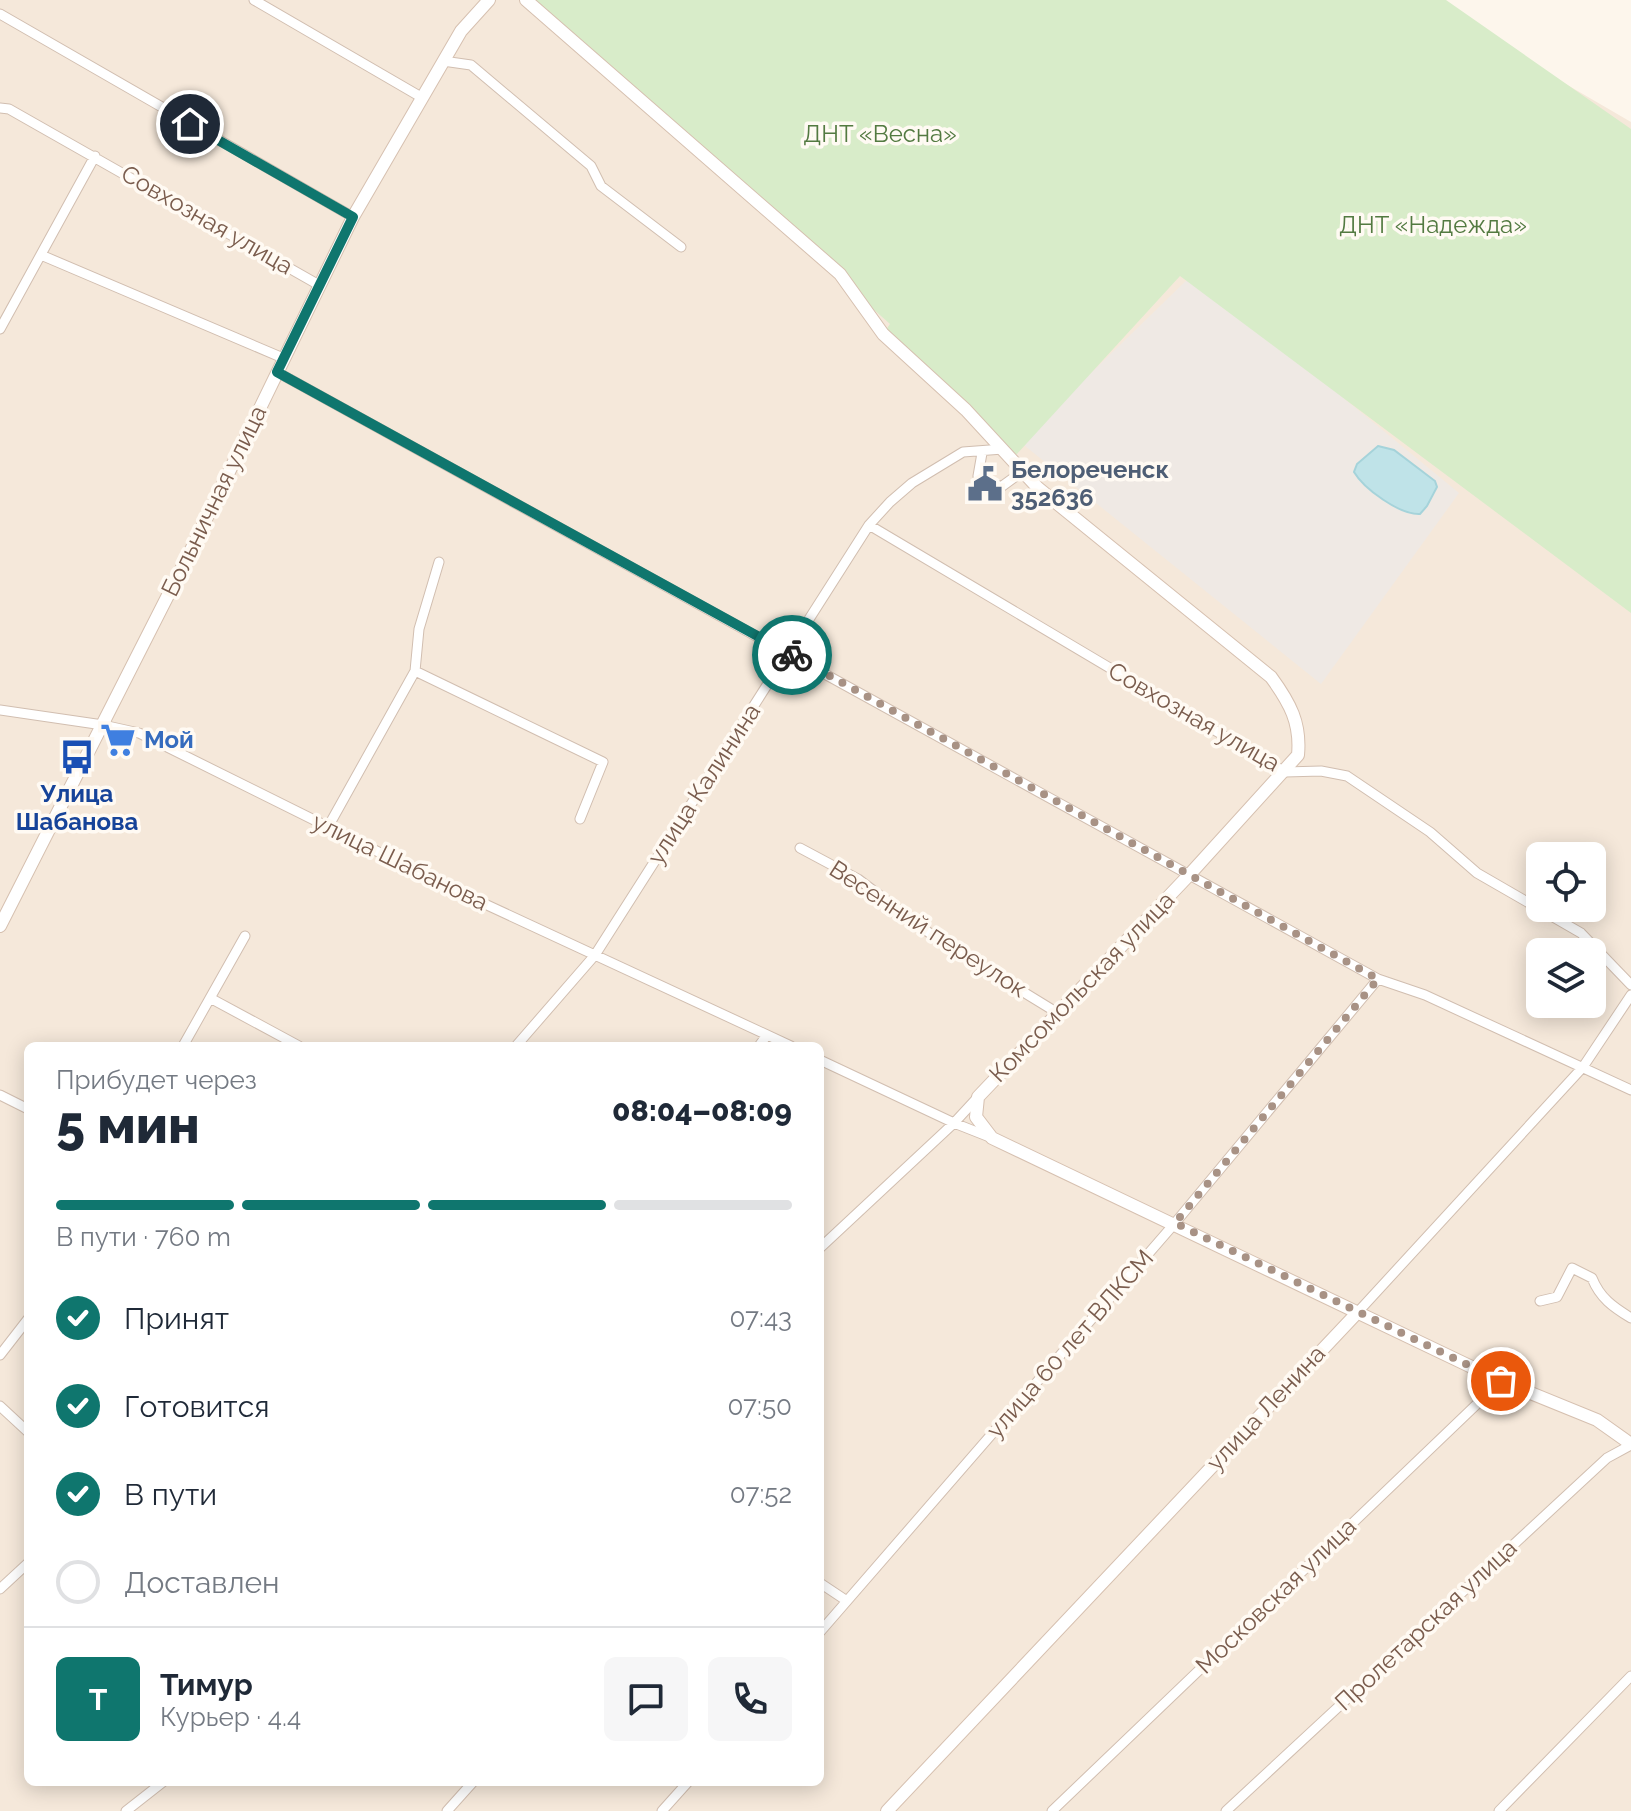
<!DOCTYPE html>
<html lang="ru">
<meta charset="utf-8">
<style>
:root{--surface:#fff;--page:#f6f6f7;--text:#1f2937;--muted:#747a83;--line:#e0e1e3;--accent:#0f766e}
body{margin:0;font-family:Raleway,sans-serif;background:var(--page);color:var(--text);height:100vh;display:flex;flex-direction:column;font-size:30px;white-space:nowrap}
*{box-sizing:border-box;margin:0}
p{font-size:26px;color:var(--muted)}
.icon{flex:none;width:44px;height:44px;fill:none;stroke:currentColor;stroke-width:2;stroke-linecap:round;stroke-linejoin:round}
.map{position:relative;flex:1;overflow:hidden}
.details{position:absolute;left:24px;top:1042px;width:800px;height:744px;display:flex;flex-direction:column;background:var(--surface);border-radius:12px;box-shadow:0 4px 20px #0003}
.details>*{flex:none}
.tools{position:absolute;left:1526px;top:842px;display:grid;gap:16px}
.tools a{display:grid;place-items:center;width:80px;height:80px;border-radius:12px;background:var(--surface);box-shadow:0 4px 20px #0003;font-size:40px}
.pin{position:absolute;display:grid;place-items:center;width:68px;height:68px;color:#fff;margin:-34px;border:4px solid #fff;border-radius:50%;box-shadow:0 2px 8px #0007}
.courier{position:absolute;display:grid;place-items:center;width:80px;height:80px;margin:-40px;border:6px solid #0f766e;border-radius:50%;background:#fff;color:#222;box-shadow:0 2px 10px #0007}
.head em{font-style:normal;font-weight:800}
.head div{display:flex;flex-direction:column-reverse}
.head{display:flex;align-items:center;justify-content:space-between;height:136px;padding:0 32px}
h1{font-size:52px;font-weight:800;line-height:60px}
.bar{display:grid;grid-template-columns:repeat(4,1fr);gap:12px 8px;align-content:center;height:96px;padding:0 32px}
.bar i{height:10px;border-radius:6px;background:var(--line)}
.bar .current{background:var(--accent)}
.bar p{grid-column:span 4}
.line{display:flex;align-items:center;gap:20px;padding:0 32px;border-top:2px solid var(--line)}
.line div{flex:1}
.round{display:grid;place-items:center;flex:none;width:84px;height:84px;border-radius:12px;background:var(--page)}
ol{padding:0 32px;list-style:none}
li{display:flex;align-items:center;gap:24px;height:88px}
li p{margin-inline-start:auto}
li .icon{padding:8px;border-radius:50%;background:var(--accent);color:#fff;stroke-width:4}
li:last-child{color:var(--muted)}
li i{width:44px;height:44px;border:4px solid var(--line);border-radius:50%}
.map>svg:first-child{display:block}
.residential{fill:#f5e8da;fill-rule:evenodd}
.industrial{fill:#efe9e4}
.green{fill:#d8ecc9}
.water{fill:#bfe3e8;stroke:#a5d3da;stroke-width:2}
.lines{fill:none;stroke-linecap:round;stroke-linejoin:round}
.street-casing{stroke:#d1beb0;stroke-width:11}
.secondary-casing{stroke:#d6c0b0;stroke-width:14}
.street{stroke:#fff;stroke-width:9}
.secondary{stroke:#fff;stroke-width:12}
.done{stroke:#a89285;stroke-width:8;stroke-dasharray:0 14.4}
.route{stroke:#0f766e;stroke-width:10}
.labels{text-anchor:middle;stroke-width:7;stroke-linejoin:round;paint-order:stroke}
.park-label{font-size:24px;fill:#537a41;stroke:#fffaf3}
.street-label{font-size:24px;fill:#7a5c4d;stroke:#fffaf3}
.service-label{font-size:24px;font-weight:bold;fill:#4e5e75;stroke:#fffaf3;text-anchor:start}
.shop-label{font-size:24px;font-weight:bold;fill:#366cbe;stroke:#fffaf3;text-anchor:start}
.transit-label{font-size:24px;font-weight:bold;fill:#164399;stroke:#fffaf3}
</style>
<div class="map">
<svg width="1631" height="1811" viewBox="0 0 1631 1811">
<rect width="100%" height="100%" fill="#fdf6ec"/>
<path class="residential" d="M 0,0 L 1421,0 L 1631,122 L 1631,1811 L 0,1811 ZM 1540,856 L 1592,856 L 1592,908 L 1540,908 ZM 1540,952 L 1592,952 L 1592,1004 L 1540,1004 ZM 28,1046 L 820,1046 L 820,1782 L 28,1782 Z"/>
<path class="industrial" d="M 1193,274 L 1459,493 L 1321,684 L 1020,442 Z"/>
<path class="green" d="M 526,0 L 1446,0 L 1631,129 L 1631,613 L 1180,276 L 1015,456 L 885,331 L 890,324 Z"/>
<path class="water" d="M 1378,446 L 1394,450 L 1435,481 L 1437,487 L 1427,506 L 1420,514 C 1400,515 1364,489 1354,472 L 1357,464 Z"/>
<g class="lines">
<g class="street-casing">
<path id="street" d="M 254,0 L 421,97
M 0,14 L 353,217
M 443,61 L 471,65 L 591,166 L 601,186 L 681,247
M 0,108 L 9,109 L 319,285
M 41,255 L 283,358
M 0,329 L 95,156
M 277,372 L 1378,979 L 1425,995 L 1631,1090
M 982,453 L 978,476 L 1001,487 L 1023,471
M 869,525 L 1285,772 L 1321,771 L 1347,776 L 1430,832 L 1477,873 L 1581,933 L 1631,985
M 415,671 L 603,762 L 580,819
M 0,710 L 103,725 L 139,733 L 459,892 L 791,1046
M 328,827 L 415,671 L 419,629 L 439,562
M 800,848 L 858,879 L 940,941 L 1056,1012
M 210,998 L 299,1046
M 183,1046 L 245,936
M 516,1046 L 595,955 L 869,525 L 890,502 L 912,483 L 963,452 L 1003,449
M 759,1046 L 767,1035
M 820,1060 L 954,1123 L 992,1138
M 0,1095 L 28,1109
M 820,1248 L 954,1123 L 978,1097
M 1540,1301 L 1557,1297 L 1572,1268 L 1592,1278 C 1600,1298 1613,1307 1631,1318
M 1357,1313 L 1583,1067 L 1631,995
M 0,1355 L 28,1319
M 0,1406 L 28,1432
M 820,1583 L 847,1601
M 0,1589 L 28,1563
M 820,1632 L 1175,1223 L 1378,979
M 126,1811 L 163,1782
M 447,1811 L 473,1782
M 662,1811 L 688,1782
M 1052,1811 L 1501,1381
M 1226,1811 L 1607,1458 L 1631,1445
M 1499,1811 L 1631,1676"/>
</g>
<g class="secondary-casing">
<path id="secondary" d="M 526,0 L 840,274 L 883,334 L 966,410 L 1038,488 L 1271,677 C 1290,703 1301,723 1298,755 L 1190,874 L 978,1097 L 976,1117 L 992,1138 L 1501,1381 L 1597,1420 L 1631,1444
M 0,926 L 191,550 L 353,217 L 461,31 L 489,0
M 887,1811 L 1357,1313"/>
</g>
<use href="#street" class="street"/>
<use href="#secondary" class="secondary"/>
</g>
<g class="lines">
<path class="done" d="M 792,655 L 1378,979 L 1175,1223 L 1501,1381"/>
<path class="route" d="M 190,124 L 353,217 L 277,372 L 792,655"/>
</g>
<defs>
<g id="civic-bare" transform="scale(2.76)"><path d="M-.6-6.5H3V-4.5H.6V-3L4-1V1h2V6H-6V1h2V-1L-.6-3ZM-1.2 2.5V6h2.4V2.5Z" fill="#5c6f8a" stroke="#fffaf3" stroke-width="2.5" paint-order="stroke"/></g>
<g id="supermarket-bare" transform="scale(2.76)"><path d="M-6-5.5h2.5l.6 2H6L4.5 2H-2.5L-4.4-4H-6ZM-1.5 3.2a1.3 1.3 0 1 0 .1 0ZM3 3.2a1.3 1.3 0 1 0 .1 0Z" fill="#3f7fe0" stroke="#fffaf3" stroke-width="2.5" paint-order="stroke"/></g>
<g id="bus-bare" transform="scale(2.76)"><path d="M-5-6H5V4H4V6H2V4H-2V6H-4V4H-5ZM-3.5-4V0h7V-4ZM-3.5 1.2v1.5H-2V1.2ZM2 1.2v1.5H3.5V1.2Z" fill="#1a4fb4" stroke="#fffaf3" stroke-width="2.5" paint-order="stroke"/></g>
</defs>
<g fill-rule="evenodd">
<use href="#civic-bare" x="985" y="484"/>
<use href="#supermarket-bare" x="118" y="740"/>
<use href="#bus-bare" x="77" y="757"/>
</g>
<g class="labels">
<g class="park-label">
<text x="880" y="142">ДНТ «Весна»</text>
<text x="1433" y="233">ДНТ «Надежда»</text>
</g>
<g class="street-label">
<text transform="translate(207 220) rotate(30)" y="8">Совхозная улица</text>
<text transform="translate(214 501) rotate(-64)" y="8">Больничная улица</text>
<text transform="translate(1194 717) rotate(30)" y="8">Совхозная улица</text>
<text transform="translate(704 784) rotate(-57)" y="8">улица Калинина</text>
<text transform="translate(400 862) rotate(26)" y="8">улица Шабанова</text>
<text transform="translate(928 929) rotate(33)" y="8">Весенний переулок</text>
<text transform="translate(1082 987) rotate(-46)" y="8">Комсомольская улица</text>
<text transform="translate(1070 1344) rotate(-49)" y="8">улица 60 лет ВЛКСМ</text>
<text transform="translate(1266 1408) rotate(-47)" y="8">улица Ленина</text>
<text transform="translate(1276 1596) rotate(-44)" y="8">Московская улица</text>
<text transform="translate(1426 1625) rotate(-43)" y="8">Пролетарская улица</text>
</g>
<g class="service-label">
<text x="1011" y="478">Белореченск<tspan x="1011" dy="28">352636</tspan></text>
</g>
<g class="shop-label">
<text x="144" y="748">Мой</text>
</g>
<g class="transit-label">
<text x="77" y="802">Улица<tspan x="77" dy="28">Шабанова</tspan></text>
</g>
</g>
</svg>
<div class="tools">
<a><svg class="icon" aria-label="locate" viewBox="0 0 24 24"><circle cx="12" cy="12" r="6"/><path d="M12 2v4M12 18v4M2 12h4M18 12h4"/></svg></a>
<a><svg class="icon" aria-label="layers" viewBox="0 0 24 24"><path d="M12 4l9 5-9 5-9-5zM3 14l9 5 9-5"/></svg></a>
</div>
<div class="pin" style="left:1501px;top:1381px;background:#ea580c"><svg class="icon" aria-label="bag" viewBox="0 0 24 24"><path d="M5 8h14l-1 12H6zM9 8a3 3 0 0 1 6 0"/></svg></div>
<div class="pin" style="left:190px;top:124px;background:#1f2937"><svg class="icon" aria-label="home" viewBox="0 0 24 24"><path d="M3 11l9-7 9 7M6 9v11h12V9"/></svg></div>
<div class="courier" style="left:792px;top:655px"><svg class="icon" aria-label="bike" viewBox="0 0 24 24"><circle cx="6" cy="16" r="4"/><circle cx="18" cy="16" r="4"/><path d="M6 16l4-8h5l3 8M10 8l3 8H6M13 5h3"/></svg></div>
<section class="details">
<div class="head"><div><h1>5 мин</h1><p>Прибудет через</p></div><em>08:04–08:09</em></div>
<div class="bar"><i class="current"></i><i class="current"></i><i class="current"></i><i></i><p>В пути · 760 m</p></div>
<ol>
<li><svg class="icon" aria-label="check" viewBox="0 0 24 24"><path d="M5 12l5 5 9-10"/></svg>Принят<p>07:43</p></li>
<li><svg class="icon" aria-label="check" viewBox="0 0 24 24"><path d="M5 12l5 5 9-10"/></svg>Готовится<p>07:50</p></li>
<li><svg class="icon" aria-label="check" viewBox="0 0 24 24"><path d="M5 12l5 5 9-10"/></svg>В пути<p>07:52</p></li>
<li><i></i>Доставлен</li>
</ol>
<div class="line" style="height:144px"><b class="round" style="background:var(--accent);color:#fff">Т</b><div><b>Тимур</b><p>Курьер · 4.4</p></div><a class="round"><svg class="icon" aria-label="chat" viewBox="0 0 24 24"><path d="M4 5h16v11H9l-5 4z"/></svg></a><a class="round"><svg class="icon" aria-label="phone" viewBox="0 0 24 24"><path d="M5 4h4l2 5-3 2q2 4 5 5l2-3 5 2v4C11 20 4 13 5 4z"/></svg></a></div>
</section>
</div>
